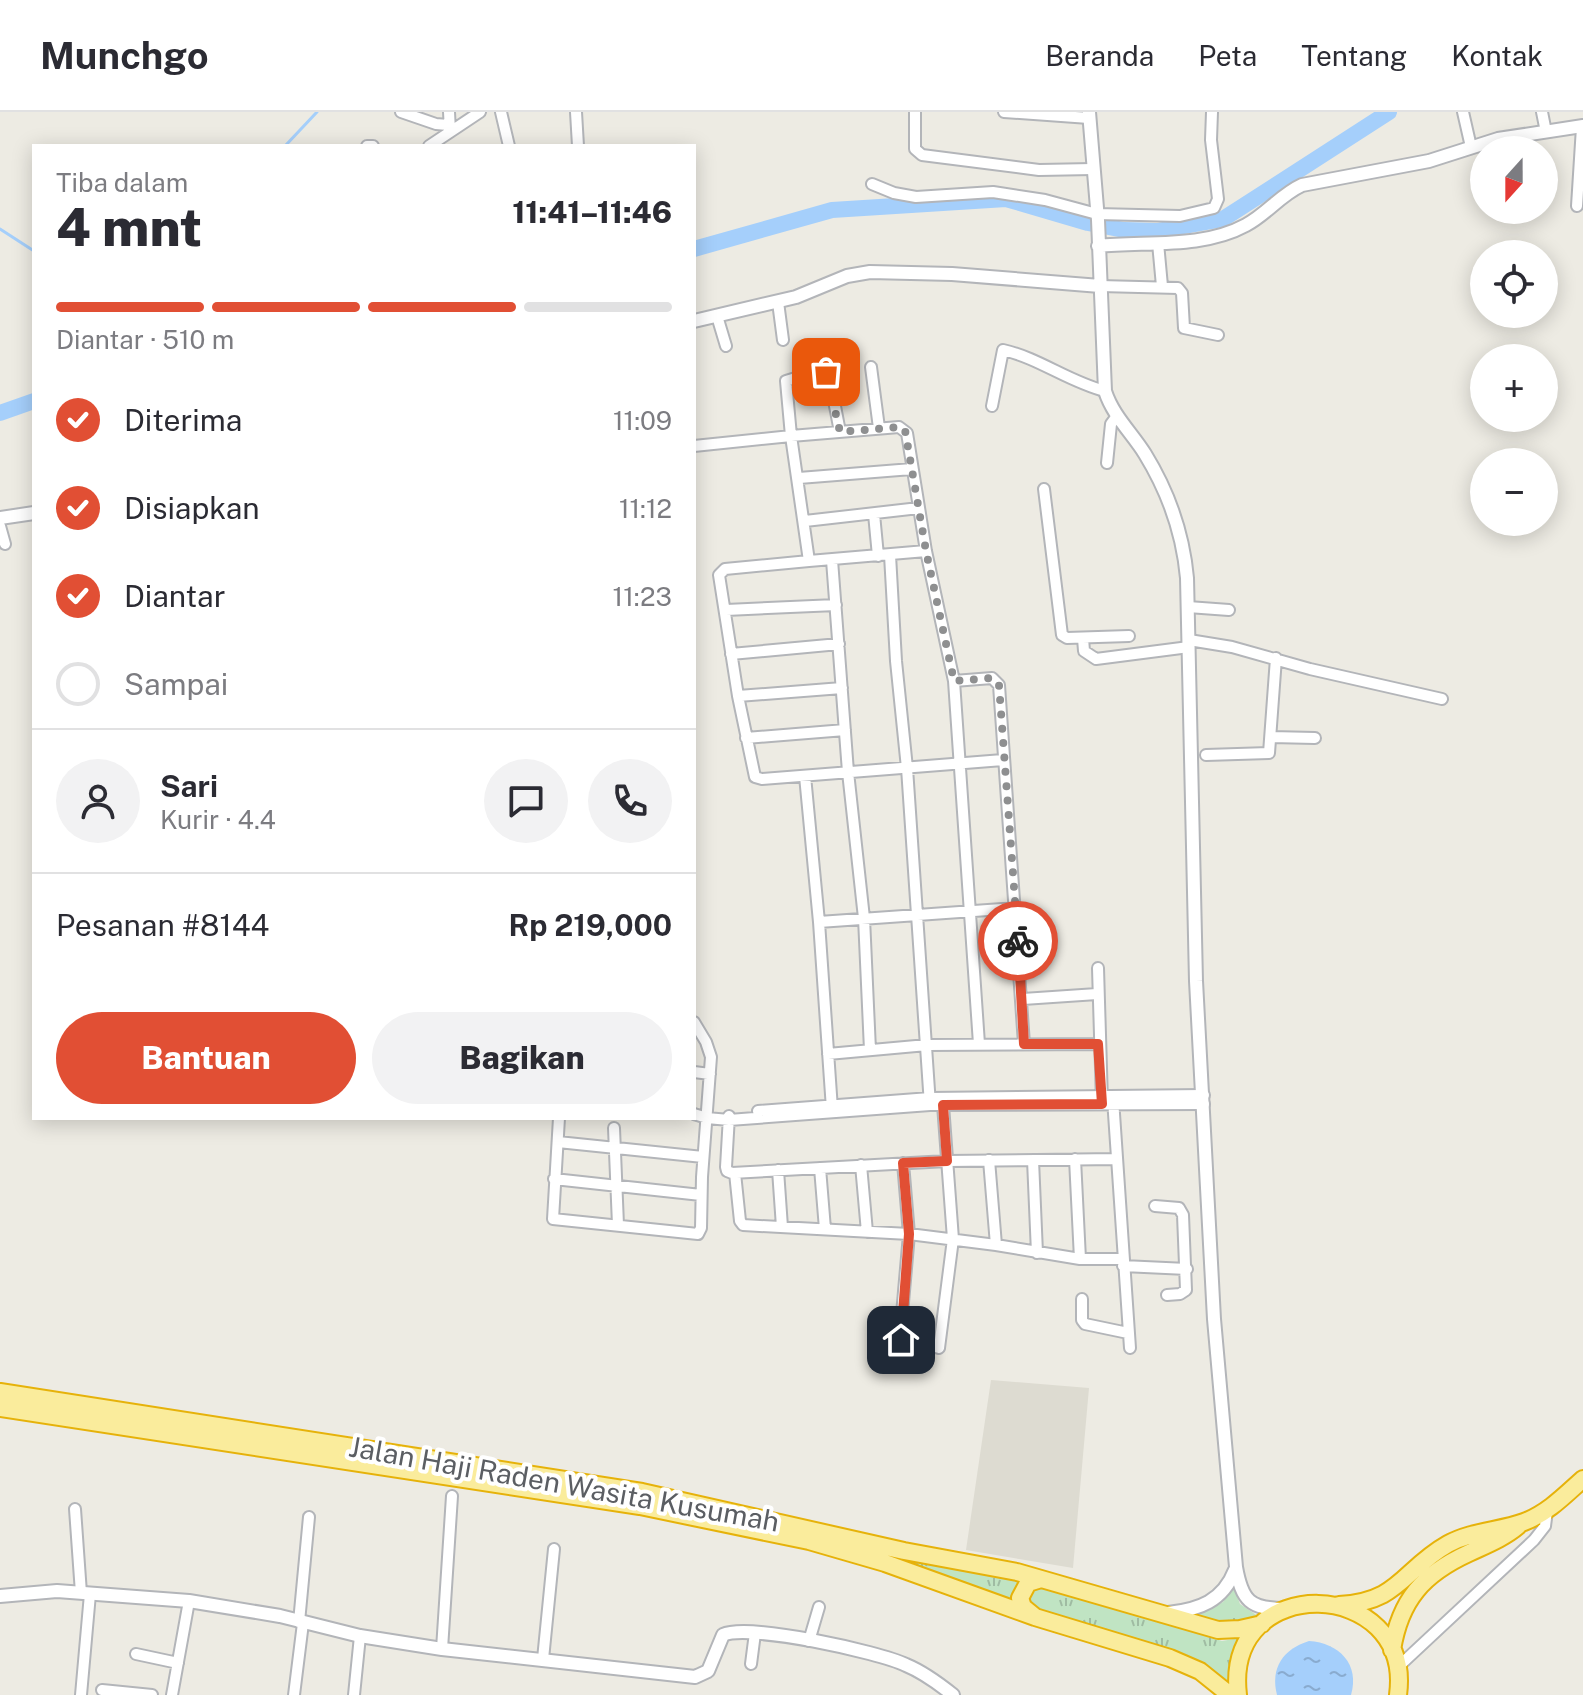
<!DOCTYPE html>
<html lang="id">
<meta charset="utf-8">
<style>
:root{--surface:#fff;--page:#f2f2f3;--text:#2b2b33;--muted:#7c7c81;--line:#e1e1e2;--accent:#e14f34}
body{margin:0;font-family:"Public Sans",sans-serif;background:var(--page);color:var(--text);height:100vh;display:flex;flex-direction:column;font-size:30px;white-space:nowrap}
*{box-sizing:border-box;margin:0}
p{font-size:26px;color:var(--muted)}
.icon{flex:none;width:44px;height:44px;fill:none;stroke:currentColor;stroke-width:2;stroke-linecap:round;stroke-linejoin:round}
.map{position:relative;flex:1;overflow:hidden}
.details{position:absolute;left:32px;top:32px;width:664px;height:976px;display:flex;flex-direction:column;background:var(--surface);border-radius:0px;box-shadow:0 4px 20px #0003}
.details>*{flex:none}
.needle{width:52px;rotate:201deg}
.tools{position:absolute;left:1470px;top:24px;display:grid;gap:16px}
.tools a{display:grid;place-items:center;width:88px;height:88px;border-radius:50%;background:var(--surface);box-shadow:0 4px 20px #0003;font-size:40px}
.pin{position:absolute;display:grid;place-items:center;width:68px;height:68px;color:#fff;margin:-34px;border-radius:16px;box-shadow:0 4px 12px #0006}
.courier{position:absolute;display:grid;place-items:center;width:80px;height:80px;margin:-40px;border:6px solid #e14f34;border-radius:50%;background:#fff;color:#222;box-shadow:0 2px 10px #0007}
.headline em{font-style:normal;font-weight:800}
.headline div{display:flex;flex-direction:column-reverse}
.headline{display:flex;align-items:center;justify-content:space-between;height:136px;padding:0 24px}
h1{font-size:52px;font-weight:800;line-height:60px}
.bar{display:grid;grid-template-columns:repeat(4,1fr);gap:12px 8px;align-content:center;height:96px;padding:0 24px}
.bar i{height:10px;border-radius:6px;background:var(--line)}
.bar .active{background:var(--accent)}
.bar p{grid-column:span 4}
.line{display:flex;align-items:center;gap:20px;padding:0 24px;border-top:2px solid var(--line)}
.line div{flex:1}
.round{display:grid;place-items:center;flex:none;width:84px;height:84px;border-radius:42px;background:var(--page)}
ol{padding:0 24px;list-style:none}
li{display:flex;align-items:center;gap:24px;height:88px}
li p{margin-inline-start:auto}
li .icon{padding:8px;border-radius:50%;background:var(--accent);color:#fff;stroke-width:4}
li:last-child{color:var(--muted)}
li i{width:44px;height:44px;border:4px solid var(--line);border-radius:50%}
.cta{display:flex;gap:16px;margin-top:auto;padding:16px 24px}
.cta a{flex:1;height:92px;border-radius:48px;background:var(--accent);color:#fff;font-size:32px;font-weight:800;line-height:92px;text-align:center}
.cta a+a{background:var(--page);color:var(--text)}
header{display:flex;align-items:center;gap:48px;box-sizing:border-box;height:112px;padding:0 40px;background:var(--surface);border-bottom:2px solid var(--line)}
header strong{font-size:38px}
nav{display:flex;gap:44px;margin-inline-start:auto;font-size:28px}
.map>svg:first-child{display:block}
.education{fill:#dddbd1}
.park{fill:url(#park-tufts)}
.water{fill:url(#water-ripples)}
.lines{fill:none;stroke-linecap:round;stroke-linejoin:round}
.stream{stroke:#a5cffb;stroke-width:3}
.river{stroke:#a5cffb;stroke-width:16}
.minor-casing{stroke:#b3b5b9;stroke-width:14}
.tertiary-casing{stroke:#b3b5b9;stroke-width:16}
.trunk-casing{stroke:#e6b20a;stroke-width:20}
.minor{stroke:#fff;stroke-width:10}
.tertiary{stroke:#fff;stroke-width:12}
.trunk{stroke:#faec9c;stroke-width:16}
.done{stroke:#8e8f90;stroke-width:8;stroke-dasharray:0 14.4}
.route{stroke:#e14f34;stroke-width:10}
.labels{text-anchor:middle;stroke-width:8;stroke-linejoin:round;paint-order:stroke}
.street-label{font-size:28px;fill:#5b5e63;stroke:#fff}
</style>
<header>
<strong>Munchgo</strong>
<nav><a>Beranda</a><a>Peta</a><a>Tentang</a><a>Kontak</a></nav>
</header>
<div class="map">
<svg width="1583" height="1583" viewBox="0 0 1583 1583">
<defs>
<pattern id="park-tufts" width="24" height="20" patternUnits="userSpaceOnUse" patternTransform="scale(2)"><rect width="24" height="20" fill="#c0e4c3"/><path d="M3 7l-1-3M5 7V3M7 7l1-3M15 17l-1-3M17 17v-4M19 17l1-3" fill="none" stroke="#9fbca2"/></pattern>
<pattern id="water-ripples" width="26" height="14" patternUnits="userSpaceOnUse" patternTransform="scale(2)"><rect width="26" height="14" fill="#a5cffb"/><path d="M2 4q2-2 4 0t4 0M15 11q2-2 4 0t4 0" fill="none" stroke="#89abcf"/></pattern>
</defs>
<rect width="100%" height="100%" fill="#edebe3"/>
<path class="education" d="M 991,1268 L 1089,1276 L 1073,1456 L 966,1438 Z"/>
<path class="park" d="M 650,1387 L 1024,1464 L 1015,1476 L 1014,1489 Z
M 1036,1472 L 1222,1529 L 1245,1525 L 1230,1546 L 1229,1571 L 1209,1556 L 1182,1544 L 1027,1497 L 1025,1477 Z
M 1233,1474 L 1240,1492 L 1258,1504 L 1233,1517 L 1190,1506 L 1223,1490 Z"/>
<path class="water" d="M 1309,1529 C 1339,1531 1360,1552 1351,1583 L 1277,1583 C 1270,1556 1283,1537 1309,1529 Z"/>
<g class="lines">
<path class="stream" d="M 285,34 L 317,0
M 0,117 L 34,139"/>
<path class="river" d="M 694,137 L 832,98 L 1006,87 L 1088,111 L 1124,118 L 1157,119 L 1223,107 L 1389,0
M 0,301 L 34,289"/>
<g class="minor-casing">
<path id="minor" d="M 401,0 L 436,12 L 448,13
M 449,0 L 450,19
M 501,0 L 509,34
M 576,0 L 578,34
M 915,0 L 915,37 L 922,43 L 1039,58 L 1093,57
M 1004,0 L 1089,6
M 1463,0 L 1471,35
M 1542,0 L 1546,20
M 367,34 L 373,34
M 429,34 L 480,0
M 872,72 L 894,81 L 916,85 L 993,80 L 1045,88 L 1097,102 L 1180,104 L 1214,96 L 1218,87 L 1211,28 L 1212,0
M 1577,94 L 1582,15
M 1158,131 L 1162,174
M 1100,174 L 1178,176 L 1182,181 L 1184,216 L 1218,223
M 778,190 L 783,228
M 717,204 L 726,234
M 871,255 L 879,316
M 992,294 L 1003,238 C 1039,246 1069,270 1105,279
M 694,334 L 791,324 L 786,269 L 812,261 L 825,260 L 829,263 L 840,320
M 1107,351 L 1111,312 L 1117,304
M 799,366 L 912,357
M 1044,377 L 1062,523 L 1067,526 L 1129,524
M 874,402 L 878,444
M 805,409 L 919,396
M 0,414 L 5,432
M 926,439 L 809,449 L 791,324 L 899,315 L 907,321 L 926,439 L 954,569 L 979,932
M 890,443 L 896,549 L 907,656 L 930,993
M 832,448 L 848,660 L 864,806 L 870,938
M 809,449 L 725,457 L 719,463 L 738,584 L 755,665 L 762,667 L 1003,648
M 1188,495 L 1229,498
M 726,498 L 836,493
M 1083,526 L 1084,539 L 1096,547 L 1189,535
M 1189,528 L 1232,535 L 1310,557 L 1442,587
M 731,542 L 839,532
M 954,569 L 992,566 L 999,573 L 1024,932
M 738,584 L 842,576
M 1271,625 L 1315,626
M 746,626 L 845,618
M 1206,643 L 1269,641 L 1276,546
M 805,664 L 819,810 L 832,997
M 819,810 L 1016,796
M 1098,856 L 1102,990
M 1023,887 L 1097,882
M 828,942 L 927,933 L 1098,932
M 694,960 L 710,962
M 1113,987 L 1130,1236
M 758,999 L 930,986 L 1204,983
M 694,1002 L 707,1006 L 729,1008 L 930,993 L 1204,992
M 729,1004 L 726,1055 L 727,1059 L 732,1061 L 947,1049 L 1116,1047
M 559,1006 L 553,1107 L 698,1122 L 701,1116 L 702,1065 L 711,945 L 706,930 L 694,910
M 614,1016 L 618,1113
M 558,1030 L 703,1045
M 1075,1047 L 1080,1147
M 989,1048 L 996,1133
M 1033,1048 L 1037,1141
M 903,1051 L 909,1122 L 900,1225 L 939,1236 L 953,1127 L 943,993
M 861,1053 L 867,1120
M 820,1056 L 825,1117
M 778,1058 L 782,1115
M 735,1061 L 740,1109 L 743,1113 L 909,1122 L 996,1133 L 1080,1147 L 1123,1147
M 554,1067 L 701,1083
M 1155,1094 L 1179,1096 L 1183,1103 L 1186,1178 L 1180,1182 L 1167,1183
M 1123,1154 L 1187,1157
M 1082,1187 L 1082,1208 L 1085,1212 L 1128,1221
M 75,1397 L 81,1481
M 299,1510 L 309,1405
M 809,1529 L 819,1495
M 442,1537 L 452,1384
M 136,1542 L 178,1551
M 543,1547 L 554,1437
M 751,1552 L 755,1521
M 1398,1555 L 1534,1428 L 1545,1414 L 1547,1399
M 102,1578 L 152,1583
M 81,1583 L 90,1482
M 172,1583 L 189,1489
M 294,1583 L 303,1511
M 354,1583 L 360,1524"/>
</g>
<g class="tertiary-casing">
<path id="tertiary" d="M 1089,0 L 1098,108 L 1105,279 C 1113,304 1132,321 1145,342 C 1169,381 1183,422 1187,466 L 1196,869 L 1214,1207 L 1236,1455 C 1242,1489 1250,1497 1285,1497
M 1098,134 C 1146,129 1202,137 1246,113 C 1267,102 1280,83 1302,73 L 1429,49 L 1498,27 L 1583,14
M 694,209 L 796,185 L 847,164 L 870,160 L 952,162 L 1100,174
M 0,406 L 34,401
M 0,1484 L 57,1479 L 189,1489 L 280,1504 L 360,1524 L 442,1537 L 695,1565 L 708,1559 L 723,1523 C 748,1511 879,1540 906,1553 C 923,1560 938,1571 953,1583
M 1168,1501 C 1199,1498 1223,1489 1235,1458"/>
</g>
<g class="trunk-casing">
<path id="trunk" d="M 0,1280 L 642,1380 L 904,1439 L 1017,1460 L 1218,1518 L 1240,1517 L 1262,1512
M 0,1296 L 640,1394 L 809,1429 L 885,1451 L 1035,1505 L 1170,1546 L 1200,1559 L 1230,1583
M 1339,1493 C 1400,1490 1402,1458 1448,1432 C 1472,1419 1499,1419 1524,1410 C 1548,1401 1565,1383 1583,1367
M 1034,1504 L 1023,1495 L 1020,1486 L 1028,1471 L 1041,1467
M 1392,1538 C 1400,1488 1423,1462 1469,1441 C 1486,1433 1504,1426 1518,1414
M 1238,1583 C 1223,1458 1414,1465 1398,1583"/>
</g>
<use href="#minor" class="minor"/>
<use href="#tertiary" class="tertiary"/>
<use href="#trunk" class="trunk"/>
</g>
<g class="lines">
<path class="done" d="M 826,260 L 840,320 L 899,315 L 905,318 L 926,439 L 954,569 L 992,566 L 999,573 L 1018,829"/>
<path class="route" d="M 901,1228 L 909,1122 L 903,1051 L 947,1049 L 943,993 L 1102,992 L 1098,932 L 1024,932 L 1018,829"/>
</g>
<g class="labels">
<g class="street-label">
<text transform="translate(564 1372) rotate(10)" y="10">Jalan Haji Raden Wasita Kusumah</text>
</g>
</g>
</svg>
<div class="tools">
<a><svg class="needle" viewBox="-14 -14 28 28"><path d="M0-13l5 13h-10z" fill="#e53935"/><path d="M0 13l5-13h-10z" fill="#7c7c81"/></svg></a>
<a><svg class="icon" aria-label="locate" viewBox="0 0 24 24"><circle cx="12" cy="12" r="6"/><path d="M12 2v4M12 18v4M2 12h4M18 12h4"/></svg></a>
<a>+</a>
<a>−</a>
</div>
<div class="pin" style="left:826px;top:260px;background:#ea580c"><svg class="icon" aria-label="bag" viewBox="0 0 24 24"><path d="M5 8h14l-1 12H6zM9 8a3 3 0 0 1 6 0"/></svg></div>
<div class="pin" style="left:901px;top:1228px;background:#1f2937"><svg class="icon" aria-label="home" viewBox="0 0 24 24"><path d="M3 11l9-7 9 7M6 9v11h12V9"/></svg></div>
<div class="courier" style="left:1018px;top:829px"><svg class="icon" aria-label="bike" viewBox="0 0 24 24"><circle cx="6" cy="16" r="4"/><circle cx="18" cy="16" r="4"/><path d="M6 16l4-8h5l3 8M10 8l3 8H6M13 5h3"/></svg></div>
<section class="details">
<div class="headline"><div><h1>4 mnt</h1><p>Tiba dalam</p></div><em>11:41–11:46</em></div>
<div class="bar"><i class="active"></i><i class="active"></i><i class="active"></i><i></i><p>Diantar · 510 m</p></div>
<ol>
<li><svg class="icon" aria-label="check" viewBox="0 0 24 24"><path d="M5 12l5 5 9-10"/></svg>Diterima<p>11:09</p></li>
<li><svg class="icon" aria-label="check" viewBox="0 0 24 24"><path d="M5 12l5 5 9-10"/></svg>Disiapkan<p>11:12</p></li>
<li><svg class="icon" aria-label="check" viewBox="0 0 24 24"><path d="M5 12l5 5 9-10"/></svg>Diantar<p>11:23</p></li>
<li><i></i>Sampai</li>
</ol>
<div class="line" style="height:144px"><a class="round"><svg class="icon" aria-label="person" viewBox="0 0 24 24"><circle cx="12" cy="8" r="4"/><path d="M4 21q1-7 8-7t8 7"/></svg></a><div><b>Sari</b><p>Kurir · 4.4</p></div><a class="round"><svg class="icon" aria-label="chat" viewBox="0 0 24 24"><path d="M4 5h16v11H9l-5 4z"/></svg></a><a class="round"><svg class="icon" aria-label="phone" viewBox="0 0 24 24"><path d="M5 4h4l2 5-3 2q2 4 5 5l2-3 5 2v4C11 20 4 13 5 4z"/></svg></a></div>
<div class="line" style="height:104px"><div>Pesanan #8144</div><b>Rp 219,000</b></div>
<div class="cta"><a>Bantuan</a><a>Bagikan</a></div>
</section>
</div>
